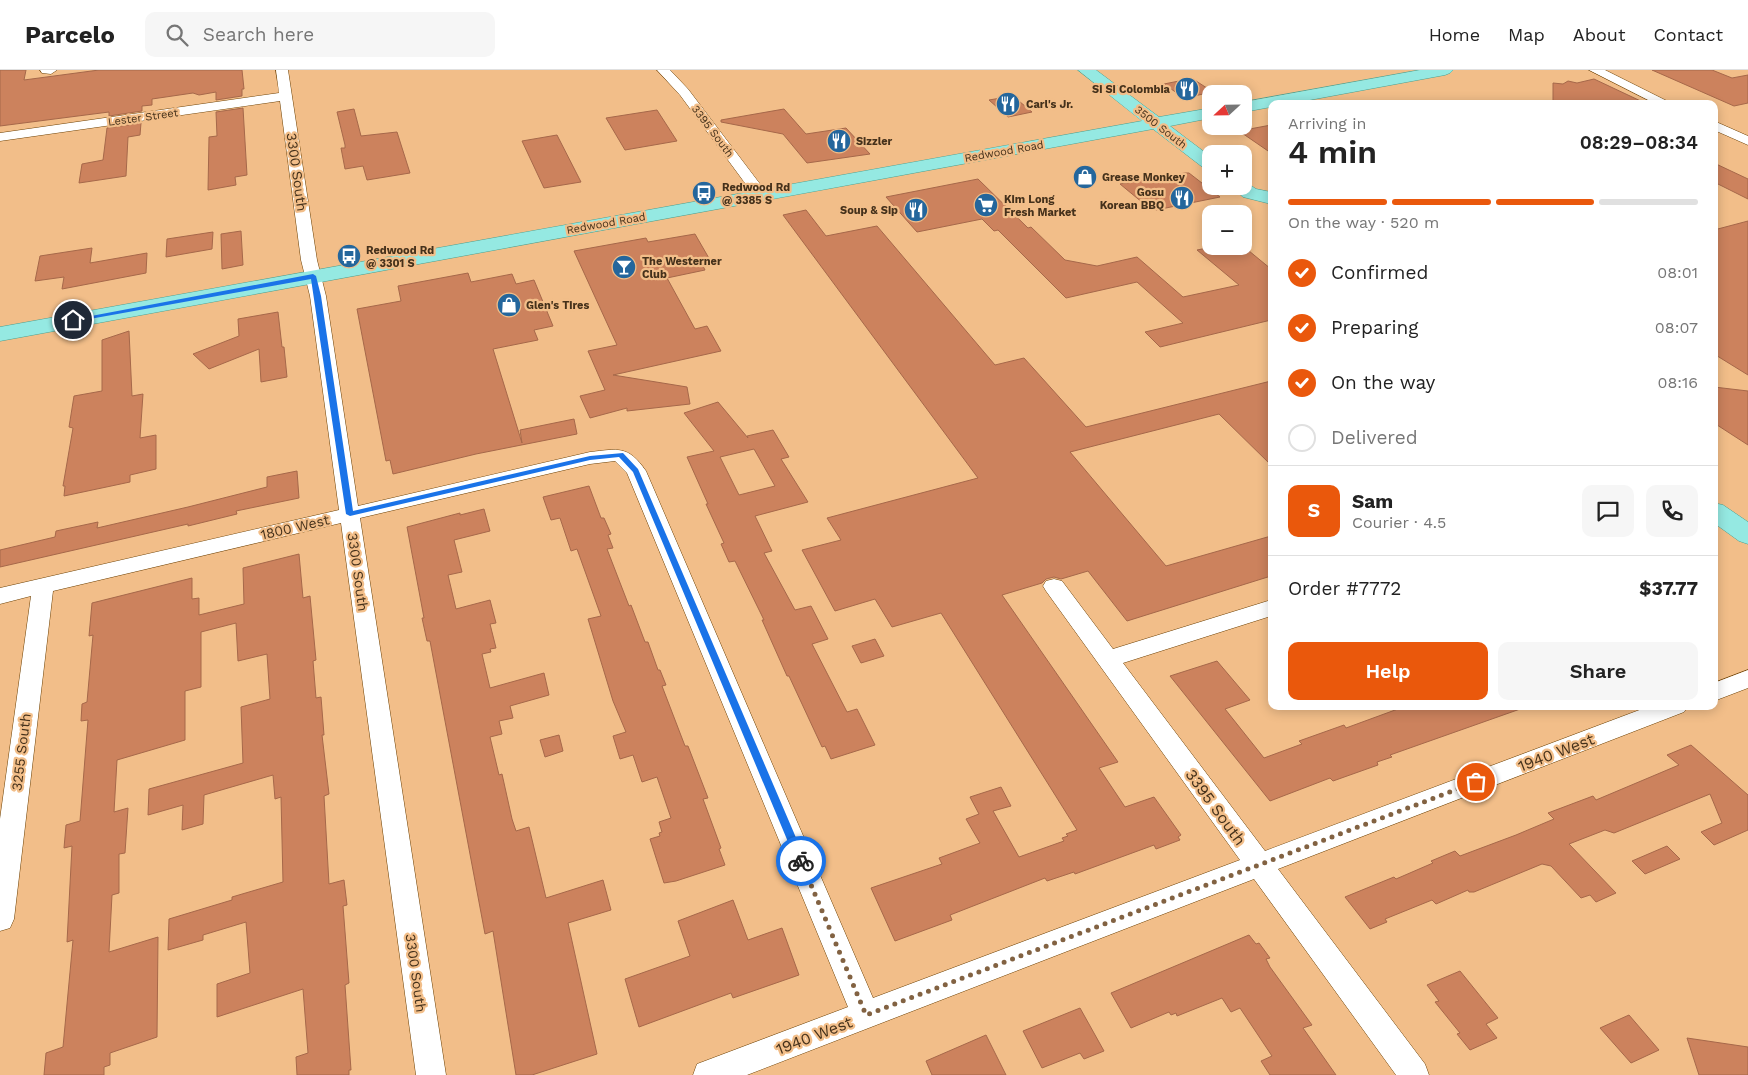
<!DOCTYPE html>
<meta charset="utf-8">
<style>
:root{--surface:#fff;--page:#f6f6f6;--text:#222;--muted:#767676;--line:#e0e0e0;--accent:#ea580c}
body{margin:0;font-family:"Work Sans",sans-serif;background:var(--page);color:var(--text);height:100vh;display:flex;flex-direction:column;font-size:19px;white-space:nowrap}
*{box-sizing:border-box;margin:0}
p{font-size:16px;color:var(--muted)}
.icon{flex:none;width:28px;height:28px;fill:none;stroke:currentColor;stroke-width:2;stroke-linecap:round;stroke-linejoin:round}
.map{position:relative;flex:1;overflow:hidden}
.drawer{position:absolute;left:1268px;top:30px;width:450px;height:610px;display:flex;flex-direction:column;background:var(--surface);border-radius:10px;box-shadow:0 2px 12px #0003}
.drawer>*{flex:none}
.needle{width:32px;rotate:248deg}
.tools{position:absolute;left:1202px;top:15px;display:grid;gap:10px}
.tools a{display:grid;place-items:center;width:50px;height:50px;border-radius:10px;background:var(--surface);box-shadow:0 2px 12px #0003;font-size:25px}
.pin{position:absolute;display:grid;place-items:center;width:42px;height:42px;color:#fff;margin:-21px;border:2px solid #fff;border-radius:50%;box-shadow:0 1px 5px #0007}
.courier{position:absolute;display:grid;place-items:center;width:50px;height:50px;margin:-25px;border:4px solid #1a73e8;border-radius:50%;background:#fff;color:#222;box-shadow:0 1px 6px #0007}
.overview em{font-style:normal;font-weight:600}
.overview div{display:flex;flex-direction:column-reverse}
.overview{display:flex;align-items:center;justify-content:space-between;height:85px;padding:0 20px}
h1{font-size:32px;font-weight:600;line-height:38px}
.bar{display:grid;grid-template-columns:repeat(4,1fr);gap:8px 5px;align-content:center;height:60px;padding:0 20px}
.bar i{height:6px;border-radius:4px;background:var(--line)}
.bar .current{background:var(--accent)}
.bar p{grid-column:span 4}
.line{display:flex;align-items:center;gap:12px;padding:0 20px;border-top:1px solid var(--line)}
.line div{flex:1}
.round{display:grid;place-items:center;flex:none;width:52px;height:52px;border-radius:10px;background:var(--page)}
ol{padding:0 20px;list-style:none}
li{display:flex;align-items:center;gap:15px;height:55px}
li p{margin-inline-start:auto}
li .icon{padding:5px;border-radius:50%;background:var(--accent);color:#fff;stroke-width:4}
li:last-child{color:var(--muted)}
li i{width:28px;height:28px;border:2px solid var(--line);border-radius:50%}
.action{display:flex;gap:10px;margin-top:auto;padding:10px 20px}
.action a{flex:1;height:58px;border-radius:10px;background:var(--accent);color:#fff;font-size:20px;font-weight:600;line-height:58px;text-align:center}
.action a+a{background:var(--page);color:var(--text)}
header{display:flex;align-items:center;gap:30px;box-sizing:border-box;height:70px;padding:0 25px;background:var(--surface);border-bottom:1px solid var(--line)}
header strong{font-size:24px}
nav{display:flex;gap:28px;margin-inline-start:auto;font-size:18px}
.search{width:350px;height:45px;background:var(--page);display:flex;align-items:center;gap:12px;box-sizing:border-box;padding:0 18px;border-radius:10px;color:var(--muted);font-size:19px}
.map>svg:first-child{display:block}
.building{fill:#cc825d;stroke:#a6684a;fill-rule:evenodd}
.lines{fill:none;stroke-linecap:round;stroke-linejoin:round}
.street-casing{stroke:#6c4003;stroke-width:1}
.primary-casing{stroke:#4b9f8f;stroke-width:1}
.street{fill:#fff;fill-rule:evenodd}
.primary{fill:#95e9e2;fill-rule:evenodd}
.route{fill:#1a73e8}
.done{stroke:#826242;stroke-width:5;stroke-dasharray:0 9}
.labels{text-anchor:middle;stroke-width:4.5;stroke-linejoin:round;paint-order:stroke}
.far-poi-label{font-size:11px;font-weight:bold;fill:#45311b;stroke:#f2be89;text-anchor:start}
.far-street-label{font-size:11px;fill:#45311b;stroke:#f2be89}
.street-label{font-size:14px;fill:#45311b;stroke:#f2be89}
.near-street-label{font-size:16px;fill:#45311b;stroke:#f2be89}
</style>
<header>
<strong>Parcelo</strong>
<div class="search"><svg class="icon" aria-label="search" viewBox="0 0 24 24"><circle cx="10" cy="10" r="6"/><path d="M15 15l6 6"/></svg>Search here</div>
<nav><a>Home</a><a>Map</a><a>About</a><a>Contact</a></nav>
</header>
<div class="map">
<svg width="1748" height="1005" viewBox="0 0 1748 1005">
<rect width="100%" height="100%" fill="#f2be89"/>
<path class="building" d="M 0,0 L 26,0 L 24,10 L 99,0 L 242,0 L 244,19 L 242,19 L 242,26 L 216,30 L 216,22 L 199,25 L 193,23 L 152,29 L 152,35 L 142,36 L 142,41 L 109,46 L 109,42 L 0,56 Z
M 1652,0 L 1712,0 L 1732,8 L 1748,5 L 1748,33 L 1734,36 Z
M 1189,9 L 1193,9 L 1213,22 L 1184,28 L 1164,14 Z
M 1594,9 L 1647,34 L 1553,34 L 1553,13 L 1563,14 L 1568,11 L 1577,13 Z
M 1013,26 L 1032,42 L 1008,47 L 989,30 Z
M 243,38 L 247,105 L 235,107 L 236,115 L 208,120 L 209,67 L 217,66 L 216,42 Z
M 354,39 L 361,66 L 397,62 L 410,103 L 367,110 L 363,96 L 345,99 L 341,78 L 345,78 L 345,75 L 337,42 Z
M 784,39 L 806,64 L 846,58 L 870,84 L 807,93 L 783,64 L 721,52 L 721,50 Z
M 657,40 L 677,71 L 625,80 L 606,48 Z
M 141,53 L 140,65 L 128,67 L 126,106 L 79,113 L 82,94 L 103,90 L 107,58 Z
M 1271,55 L 1271,83 L 1239,61 Z
M 557,65 L 581,112 L 544,118 L 522,71 Z
M 1714,93 L 1748,109 L 1748,129 L 1714,112 Z
M 1185,103 L 1189,103 L 1220,127 L 1156,140 L 1147,133 L 1143,133 L 1120,114 Z
M 978,109 L 1028,158 L 1031,157 L 1065,190 L 1097,196 L 1137,187 L 1183,227 L 1239,215 L 1197,180 L 1217,176 L 1243,176 L 1271,199 L 1271,250 L 1160,277 L 1145,262 L 1183,253 L 1137,212 L 1066,228 L 998,160 L 994,161 L 982,149 L 917,162 L 886,127 Z
M 806,140 L 826,166 L 877,156 L 995,295 L 1024,288 L 1086,357 L 1271,311 L 1271,395 L 1219,344 L 1070,382 L 1166,496 L 1271,466 L 1271,506 L 1127,551 L 1088,501 L 1061,509 L 1054,507 L 1046,509 L 1042,513 L 1002,525 L 1118,692 L 1099,698 L 1125,737 L 1154,727 L 1181,765 L 1178,767 L 1180,770 L 1156,779 L 1154,775 L 1075,804 L 1074,802 L 1047,811 L 1045,808 L 950,845 L 952,850 L 895,871 L 871,818 L 942,794 L 939,788 L 980,773 L 966,749 L 979,744 L 970,727 L 1001,717 L 1011,736 L 993,741 L 1019,787 L 1064,771 L 1062,768 L 1068,766 L 1066,764 L 1077,760 L 941,543 L 892,557 L 875,529 L 835,541 L 802,480 L 841,470 L 827,448 L 978,408 L 783,145 Z
M 1748,151 L 1748,305 L 1714,284 L 1714,160 Z
M 241,161 L 243,195 L 222,199 L 221,164 Z
M 213,162 L 212,179 L 166,187 L 167,169 Z
M 695,164 L 710,190 L 708,190 L 710,193 L 702,194 L 705,200 L 667,208 L 695,259 L 707,256 L 721,281 L 613,305 L 687,317 L 690,334 L 627,341 L 627,338 L 590,348 L 580,326 L 605,320 L 588,281 L 617,275 L 574,181 L 646,168 L 648,172 Z
M 92,178 L 90,193 L 147,183 L 146,203 L 62,219 L 64,207 L 35,211 L 40,186 Z
M 468,203 L 471,212 L 512,204 L 516,214 L 534,210 L 553,256 L 534,260 L 538,270 L 493,279 L 522,373 L 520,360 L 574,349 L 577,364 L 476,384 L 393,404 L 390,390 L 386,391 L 357,239 L 401,231 L 398,216 Z
M 278,242 L 282,277 L 284,277 L 287,307 L 261,312 L 259,279 L 209,299 L 193,284 L 239,266 L 238,249 Z
M 129,261 L 132,326 L 143,324 L 140,368 L 156,365 L 156,399 L 130,405 L 130,412 L 64,426 L 65,416 L 63,416 L 73,358 L 69,357 L 74,326 L 102,321 L 102,270 Z
M 1714,317 L 1748,321 L 1748,375 L 1714,353 Z
M 718,332 L 748,368 L 747,366 L 773,360 L 789,387 L 781,389 L 808,432 L 755,446 L 772,481 L 764,483 L 795,540 L 811,536 L 828,569 L 812,574 L 847,642 L 857,639 L 875,675 L 831,689 L 825,676 L 822,677 L 789,606 L 787,606 L 762,550 L 764,550 L 735,491 L 729,492 L 721,474 L 724,473 L 706,434 L 708,434 L 687,387 L 714,381 L 684,343 ZM 754,379 L 775,416 L 739,425 L 720,387 Z
M 297,401 L 299,428 L 236,441 L 237,444 L 188,456 L 188,454 L 0,497 L 0,480 L 55,467 L 56,461 L 98,452 L 97,458 L 188,437 L 267,417 L 267,407 Z
M 589,416 L 601,448 L 604,448 L 611,464 L 608,465 L 613,478 L 607,479 L 629,536 L 631,535 L 645,572 L 648,572 L 658,600 L 660,600 L 666,615 L 662,616 L 685,676 L 688,676 L 708,728 L 703,729 L 721,778 L 719,779 L 725,795 L 676,811 L 664,813 L 650,769 L 660,766 L 659,763 L 662,762 L 659,752 L 671,748 L 657,707 L 642,712 L 633,685 L 620,689 L 613,666 L 626,662 L 613,631 L 588,549 L 601,546 L 577,479 L 571,481 L 560,448 L 551,450 L 543,427 Z
M 484,439 L 490,461 L 454,470 L 462,502 L 448,505 L 456,539 L 490,530 L 496,553 L 490,554 L 496,578 L 490,579 L 491,582 L 482,584 L 490,618 L 544,603 L 549,625 L 510,636 L 513,648 L 499,651 L 502,664 L 490,667 L 499,705 L 502,704 L 512,749 L 516,761 L 529,757 L 546,828 L 603,810 L 611,840 L 568,853 L 597,984 L 532,1005 L 516,1005 L 493,861 L 485,864 L 430,571 L 427,571 L 422,548 L 424,548 L 407,457 L 460,443 L 460,445 Z
M 299,484 L 303,528 L 310,526 L 316,590 L 313,591 L 316,628 L 321,627 L 324,665 L 322,665 L 329,724 L 324,726 L 329,814 L 344,810 L 347,835 L 343,836 L 349,913 L 345,915 L 351,1000 L 349,1000 L 349,1005 L 297,1005 L 296,987 L 308,983 L 303,919 L 217,947 L 217,914 L 250,903 L 246,852 L 203,865 L 203,870 L 168,880 L 169,849 L 232,830 L 232,827 L 283,812 L 281,727 L 275,729 L 273,705 L 204,725 L 203,754 L 182,760 L 183,735 L 148,745 L 149,719 L 243,693 L 241,637 L 270,629 L 267,584 L 238,591 L 236,553 L 201,562 L 201,617 L 185,621 L 185,670 L 117,690 L 114,742 L 128,738 L 125,783 L 119,784 L 119,823 L 112,825 L 109,882 L 158,867 L 157,967 L 110,983 L 110,995 L 104,997 L 104,1005 L 44,1005 L 46,983 L 63,977 L 73,870 L 67,872 L 72,776 L 64,778 L 66,755 L 80,751 L 88,650 L 81,651 L 82,634 L 87,632 L 93,565 L 89,566 L 92,533 L 192,508 L 192,529 L 199,528 L 199,545 L 244,534 L 243,498 Z
M 875,569 L 884,586 L 861,593 L 852,576 Z
M 1217,591 L 1250,630 L 1225,639 L 1264,688 L 1302,674 L 1299,671 L 1344,655 L 1346,658 L 1406,636 L 1523,636 L 1523,638 L 1390,685 L 1392,687 L 1377,692 L 1378,695 L 1333,711 L 1330,708 L 1270,731 L 1170,606 Z
M 559,665 L 563,681 L 545,687 L 540,670 Z
M 1691,675 L 1748,725 L 1748,760 L 1714,775 L 1701,762 L 1722,753 L 1710,724 L 1614,763 L 1605,760 L 1569,774 L 1616,823 L 1596,832 L 1590,825 L 1581,828 L 1551,796 L 1542,794 L 1474,822 L 1469,822 L 1468,820 L 1436,834 L 1432,830 L 1385,849 L 1387,852 L 1370,859 L 1345,827 L 1394,807 L 1396,809 L 1433,793 L 1431,791 L 1455,781 L 1460,786 L 1516,765 L 1554,749 L 1548,743 L 1593,726 L 1596,730 L 1679,695 L 1667,685 Z
M 1667,776 L 1680,789 L 1645,804 L 1632,791 Z
M 733,830 L 748,870 L 782,858 L 799,905 L 733,928 L 731,923 L 639,957 L 625,909 L 690,886 L 678,851 Z
M 1249,865 L 1256,874 L 1259,873 L 1270,888 L 1266,889 L 1270,897 L 1312,955 L 1303,958 L 1336,1005 L 1270,1005 L 1261,991 L 1272,986 L 1240,938 L 1231,942 L 1222,928 L 1177,946 L 1176,943 L 1171,945 L 1169,942 L 1131,958 L 1111,923 Z
M 1460,901 L 1498,948 L 1486,954 L 1497,968 L 1470,980 L 1457,964 L 1460,963 L 1435,932 L 1439,931 L 1427,915 Z
M 1080,938 L 1104,981 L 1084,989 L 1080,983 L 1042,998 L 1023,961 Z
M 1629,945 L 1659,980 L 1631,993 L 1600,958 Z
M 986,965 L 1006,1005 L 932,1005 L 926,991 Z
M 1687,968 L 1748,977 L 1748,1005 L 1699,1005 Z"/>
<g class="lines">
<g class="street-casing">
<path id="street" d="M 40,0 L 57,0 L 51,4 L 42,3 Z
M 276,0 L 288,0 L 317,190 L 326,226 L 358,436 L 590,382 C 618,379 628,375 646,401 L 873,928 L 1240,790 L 1046,521 L 1043,516 L 1046,511 L 1054,509 L 1062,511 L 1113,579 L 1271,530 L 1271,546 L 1123,593 L 1265,781 L 1650,636 L 1688,636 L 1684,642 L 1278,799 L 1425,994 L 1429,1005 L 1396,1005 L 1254,809 L 747,1005 L 693,1005 L 697,994 L 848,937 L 627,403 L 615,391 L 590,394 L 360,448 L 446,1005 L 416,1005 L 341,453 L 53,521 L 14,849 L 10,858 L 0,861 L 0,749 L 31,526 L 0,534 L 0,518 L 339,440 L 310,226 L 301,190 L 280,31 L 0,71 L 0,63 L 279,23 Z
M 657,0 L 670,0 L 688,19 L 766,122 L 768,125 L 766,128 L 756,128 L 680,25 Z
M 1589,0 L 1605,0 L 1673,34 L 1656,34 Z
M 1714,51 L 1748,66 L 1748,75 L 1714,60 Z
M 1748,600 L 1748,618 L 1714,631 L 1714,613 Z"/>
</g>
<g class="primary-casing">
<path id="primary" d="M 1078,0 L 1096,0 L 1159,47 L 1211,38 L 1211,48 L 1170,56 L 1211,87 L 1211,100 L 1205,99 L 1153,59 L 0,271 L 0,257 L 1142,51 Z
M 1420,0 L 1453,0 L 1450,3 L 1445,5 L 1288,34 L 1271,34 L 1271,37 L 1244,42 L 1244,32 Z
M 1244,111 L 1256,119 L 1271,122 L 1271,134 L 1243,127 L 1231,116 L 1244,116 Z
M 1714,433 L 1723,435 L 1748,452 L 1748,474 L 1739,471 L 1714,453 Z"/>
</g>
<use href="#street" class="street"/>
<use href="#primary" class="primary"/>
</g>
<path class="route" d="M 313,204 L 316,206 L 321,226 L 353,441 L 590,386 L 623,383 L 638,399 L 806,791 L 805,794 L 801,796 L 796,791 L 633,402 L 619,387 L 590,390 L 350,446 L 346,444 L 311,209 L 73,252 L 70,250 Z"/>
<g class="lines">
<path class="done" d="M 801,791 L 866,945 L 1476,712"/>
</g>
<defs>
<g id="restaurant-disc" transform="scale(1.25)"><circle r="9.5" fill="#24669c" stroke="#f2be89"/><path d="M-5-6h1v4h1v-4h1v4h1v-4h1v5L-1.5 .5V6h-2V.5L-5-1ZM5-6V6H3V1.5H1.5Q1.5-4 5-6Z" fill="#fff"/></g>
<g id="shop-disc" transform="scale(1.25)"><circle r="9.5" fill="#24669c" stroke="#f2be89"/><path d="M-5-2.5h2.3a2.7 3.5 0 0 1 5.4 0H5L5.5 6h-11ZM-1.5-2.5h3a1.5 2.3 0 0 0-3 0Z" fill="#fff"/></g>
<g id="bus-disc" transform="scale(1.25)"><circle r="9.5" fill="#24669c" stroke="#f2be89"/><path d="M-5-6H5V4H4V6H2V4H-2V6H-4V4H-5ZM-3.5-4V0h7V-4ZM-3.5 1.2v1.5H-2V1.2ZM2 1.2v1.5H3.5V1.2Z" fill="#fff"/></g>
<g id="supermarket-disc" transform="scale(1.25)"><circle r="9.5" fill="#24669c" stroke="#f2be89"/><path d="M-6-5.5h2.5l.6 2H6L4.5 2H-2.5L-4.4-4H-6ZM-1.5 3.2a1.3 1.3 0 1 0 .1 0ZM3 3.2a1.3 1.3 0 1 0 .1 0Z" fill="#fff"/></g>
<g id="bar-disc" transform="scale(1.25)"><circle r="9.5" fill="#24669c" stroke="#f2be89"/><path d="M-6-5H6L.8 .8V4.5H3.5V6h-7V4.5H-.8V.8Z" fill="#fff"/></g>
</defs>
<g fill-rule="evenodd">
<use href="#restaurant-disc" x="1187" y="19"/>
<use href="#restaurant-disc" x="1008" y="34"/>
<use href="#restaurant-disc" x="839" y="71"/>
<use href="#shop-disc" x="1085" y="107"/>
<use href="#bus-disc" x="704" y="123"/>
<use href="#restaurant-disc" x="1182" y="128"/>
<use href="#supermarket-disc" x="986" y="135"/>
<use href="#restaurant-disc" x="916" y="140"/>
<use href="#bus-disc" x="349" y="186"/>
<use href="#bar-disc" x="624" y="197"/>
<use href="#shop-disc" x="509" y="235"/>
</g>
<g class="labels">
<g class="far-poi-label">
<text x="1170" y="23" text-anchor="end">Si Si Colombia</text>
<text x="1026" y="38">Carl's Jr.</text>
<text x="856" y="75">Sizzler</text>
<text x="1102" y="111">Grease Monkey</text>
<text x="722" y="121">Redwood Rd<tspan x="722" dy="13">@ 3385 S</tspan></text>
<text x="1164" y="126" text-anchor="end">Gosu<tspan x="1164" dy="13">Korean BBQ</tspan></text>
<text x="1004" y="133">Kim Long<tspan x="1004" dy="13">Fresh Market</tspan></text>
<text x="898" y="144" text-anchor="end">Soup &amp; Sip</text>
<text x="366" y="184">Redwood Rd<tspan x="366" dy="13">@ 3301 S</tspan></text>
<text x="642" y="195">The Westerner<tspan x="642" dy="13">Club</tspan></text>
<text x="526" y="239">Glen's Tires</text>
</g>
<g class="far-street-label">
<text transform="translate(143 47) rotate(-8)" y="4">Lester Street</text>
<text transform="translate(1161 57) rotate(38)" y="4">3500 South</text>
<text transform="translate(713 61) rotate(53)" y="4">3395 South</text>
<text transform="translate(1004 81) rotate(-10)" y="4">Redwood Road</text>
<text transform="translate(606 153) rotate(-10)" y="4">Redwood Road</text>
</g>
<g class="street-label">
<text transform="translate(297 102) rotate(82)" y="5">3300 South</text>
<text transform="translate(295 457) rotate(-13)" y="5">1800 West</text>
<text transform="translate(358 502) rotate(82)" y="5">3300 South</text>
<text transform="translate(21 682) rotate(-83)" y="5">3255 South</text>
<text transform="translate(416 903) rotate(82)" y="5">3300 South</text>
</g>
<g class="near-street-label">
<text transform="translate(1556 682) rotate(-21)" y="6">1940 West</text>
<text transform="translate(1216 737) rotate(54)" y="6">3395 South</text>
<text transform="translate(814 965) rotate(-21)" y="6">1940 West</text>
</g>
</g>
</svg>
<div class="tools">
<a><svg class="needle" viewBox="-14 -14 28 28"><path d="M0-13l5 13h-10z" fill="#e53935"/><path d="M0 13l5-13h-10z" fill="#767676"/></svg></a>
<a>+</a>
<a>−</a>
</div>
<div class="pin" style="left:1476px;top:712px;background:#ea580c"><svg class="icon" aria-label="bag" viewBox="0 0 24 24"><path d="M5 8h14l-1 12H6zM9 8a3 3 0 0 1 6 0"/></svg></div>
<div class="pin" style="left:73px;top:250px;background:#1f2937"><svg class="icon" aria-label="home" viewBox="0 0 24 24"><path d="M3 11l9-7 9 7M6 9v11h12V9"/></svg></div>
<div class="courier" style="left:801px;top:791px"><svg class="icon" aria-label="bike" viewBox="0 0 24 24"><circle cx="6" cy="16" r="4"/><circle cx="18" cy="16" r="4"/><path d="M6 16l4-8h5l3 8M10 8l3 8H6M13 5h3"/></svg></div>
<section class="drawer">
<div class="overview"><div><h1>4 min</h1><p>Arriving in</p></div><em>08:29–08:34</em></div>
<div class="bar"><i class="current"></i><i class="current"></i><i class="current"></i><i></i><p>On the way · 520 m</p></div>
<ol>
<li><svg class="icon" aria-label="check" viewBox="0 0 24 24"><path d="M5 12l5 5 9-10"/></svg>Confirmed<p>08:01</p></li>
<li><svg class="icon" aria-label="check" viewBox="0 0 24 24"><path d="M5 12l5 5 9-10"/></svg>Preparing<p>08:07</p></li>
<li><svg class="icon" aria-label="check" viewBox="0 0 24 24"><path d="M5 12l5 5 9-10"/></svg>On the way<p>08:16</p></li>
<li><i></i>Delivered</li>
</ol>
<div class="line" style="height:90px"><b class="round" style="background:var(--accent);color:#fff">S</b><div><b>Sam</b><p>Courier · 4.5</p></div><a class="round"><svg class="icon" aria-label="chat" viewBox="0 0 24 24"><path d="M4 5h16v11H9l-5 4z"/></svg></a><a class="round"><svg class="icon" aria-label="phone" viewBox="0 0 24 24"><path d="M5 4h4l2 5-3 2q2 4 5 5l2-3 5 2v4C11 20 4 13 5 4z"/></svg></a></div>
<div class="line" style="height:65px"><div>Order #7772</div><b>$37.77</b></div>
<div class="action"><a>Help</a><a>Share</a></div>
</section>
</div>
